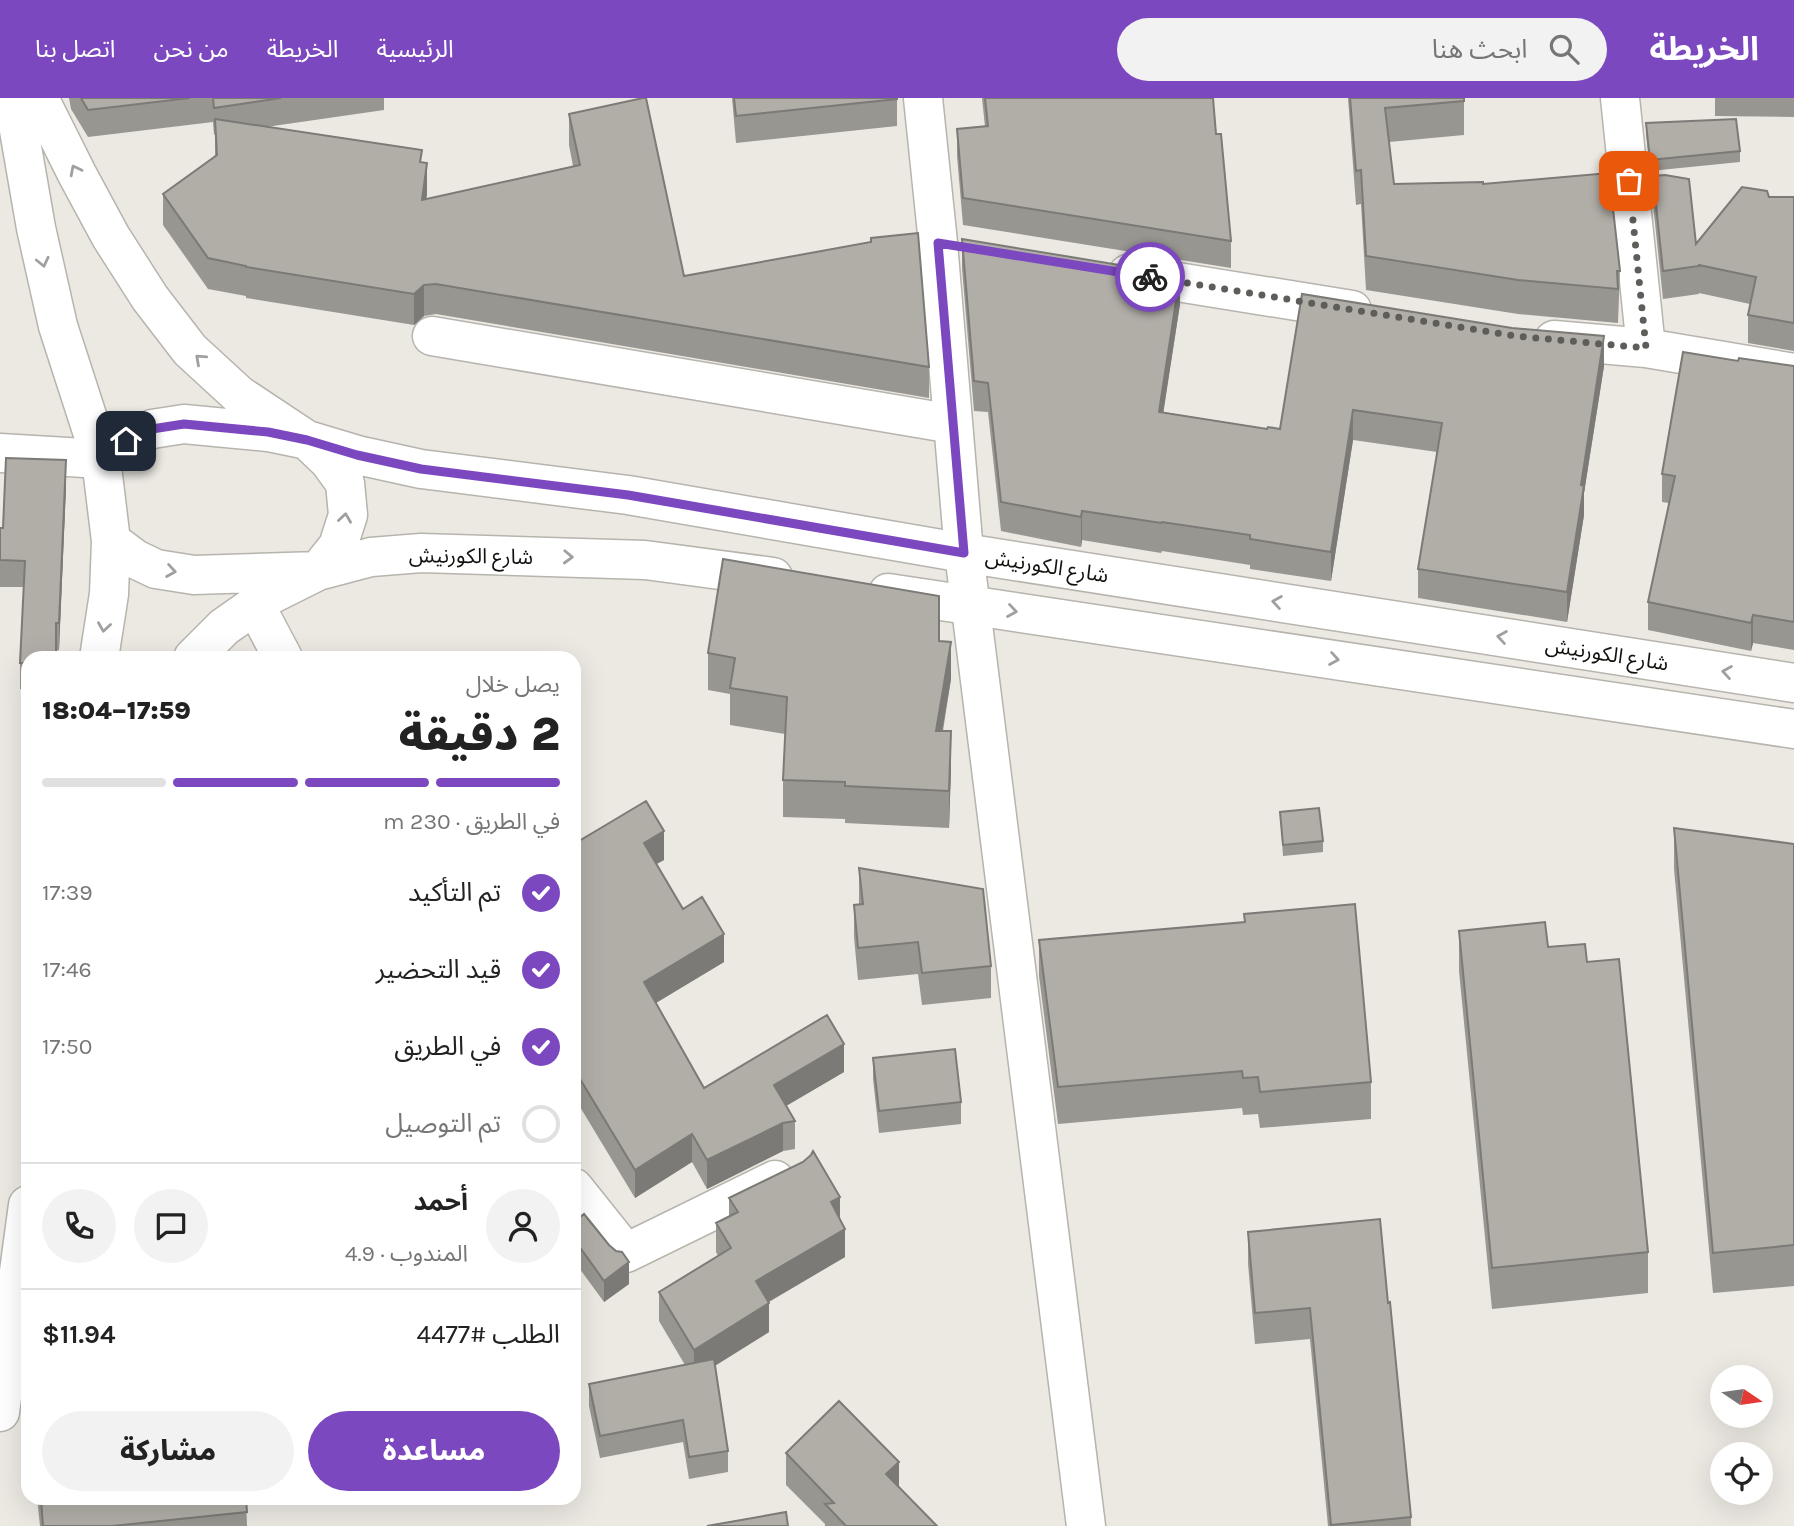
<!DOCTYPE html>
<html lang="ar">
<meta charset="utf-8">
<style>
:root{--surface:#fff;--page:#f2f2f2;--text:#222;--muted:#767676;--line:#e0e0e0;--accent:#7c48c0}
body{margin:0;font-family:Karla,"Noto Sans Arabic",sans-serif;background:var(--page);color:var(--text);direction:rtl;height:100vh;display:flex;flex-direction:column;font-size:26px;white-space:nowrap}
*{box-sizing:border-box;margin:0}
p{font-size:23px;color:var(--muted)}
.icon{flex:none;width:38px;height:38px;fill:none;stroke:currentColor;stroke-width:2;stroke-linecap:round;stroke-linejoin:round}
.map{position:relative;flex:1;overflow:hidden;direction:ltr}
.side{position:absolute;left:21px;top:553px;width:560px;height:854px;display:flex;flex-direction:column;background:var(--surface);border-radius:21px;box-shadow:0 7px 28px #0002;direction:rtl}
.side>*{flex:none}
.needle{width:46px;rotate:103deg}
.fabs{position:absolute;left:1710px;top:1267px;display:grid;gap:14px}
.fabs a{display:grid;place-items:center;width:63px;height:63px;border-radius:50%;background:var(--surface);box-shadow:0 7px 28px #0002;font-size:35px}
.pin{position:absolute;display:grid;place-items:center;width:60px;height:60px;color:#fff;margin:-30px;border-radius:14px;box-shadow:0 4px 10px #0006}
.courier{position:absolute;display:grid;place-items:center;width:70px;height:70px;margin:-35px;border:5px solid #7c48c0;border-radius:50%;background:#fff;color:#222;box-shadow:0 2px 9px #0007}
.overview em{font-style:normal;font-weight:800}
.overview div{display:flex;flex-direction:column-reverse}
.overview{display:flex;align-items:center;justify-content:space-between;height:119px;padding:0 21px}
h1{font-size:46px;font-weight:800;line-height:52px}
.bar{display:grid;grid-template-columns:repeat(4,1fr);gap:10px 7px;align-content:center;height:84px;padding:0 21px}
.bar i{height:9px;border-radius:5px;background:var(--line)}
.bar .active{background:var(--accent)}
.bar p{grid-column:span 4}
.line{display:flex;align-items:center;gap:18px;padding:0 21px;border-top:2px solid var(--line)}
.line div{flex:1}
.round{display:grid;place-items:center;flex:none;width:74px;height:74px;border-radius:37px;background:var(--page)}
ol{padding:0 21px;list-style:none}
li{display:flex;align-items:center;gap:21px;height:77px}
li p{margin-inline-start:auto}
li .icon{padding:7px;border-radius:50%;background:var(--accent);color:#fff;stroke-width:4}
li:last-child{color:var(--muted)}
li i{width:38px;height:38px;border:4px solid var(--line);border-radius:50%}
.primary-button{display:flex;gap:14px;margin-top:auto;padding:14px 21px}
.primary-button a{flex:1;height:80px;border-radius:42px;background:var(--accent);color:#fff;font-size:28px;font-weight:800;line-height:80px;text-align:center}
.primary-button a+a{background:var(--page);color:var(--text)}
header{display:flex;align-items:center;gap:42px;box-sizing:border-box;height:98px;padding:0 35px;background:var(--accent);color:#fff}
header strong{font-size:33px}
nav{display:flex;gap:38px;margin-inline-start:auto;font-size:24px}
.search{width:490px;height:63px;background:var(--page);display:flex;align-items:center;gap:18px;box-sizing:border-box;padding:0 24px;border-radius:38px;color:var(--muted);font-size:26px}
.map>svg:first-child{display:block}
.lines{fill:none;stroke-linecap:round;stroke-linejoin:round}
.street-casing{stroke:#b6b4ad;stroke-width:41}
.secondary-casing{stroke:#b6b4ad;stroke-width:41}
.street{stroke:#fff;stroke-width:38}
.secondary{stroke:#fff;stroke-width:38}
.wall{fill:#989690}
.shaded-wall{fill:#7c7a76}
.building{fill:#b1aea8;stroke:#7c7a76;stroke-width:2}
.oneway{stroke:#a0a09f}
.done{stroke:#5e5d59;stroke-width:7;stroke-dasharray:0 12.6}
.route{stroke:#7c48c0;stroke-width:9}
.labels{text-anchor:middle;stroke-width:5;stroke-linejoin:round;paint-order:stroke}
.street-label{font-size:21px;fill:#12110e;stroke:#fff}
</style>
<header>
<strong>الخريطة</strong>
<div class="search"><svg class="icon" aria-label="search" viewBox="0 0 24 24"><circle cx="10" cy="10" r="6"/><path d="M15 15l6 6"/></svg>ابحث هنا</div>
<nav><a>الرئيسية</a><a>الخريطة</a><a>من نحن</a><a>اتصل بنا</a></nav>
</header>
<div class="map">
<svg width="1794" height="1428" viewBox="0 0 1794 1428">
<rect width="100%" height="100%" fill="#ece9e3"/>
<g class="lines">
<g class="street-casing">
<path id="street" d="M 923,0 L 938,145 L 964,455 L 1086,1428
M 1620,0 L 1646,250
M 1128,176 L 1352,212
M 432,238 L 953,326
M 1554,242 L 1646,250 L 1794,275
M 0,355 L 101,361
M 255,507 L 283,560
M 574,1090 L 626,1155 L 775,1082"/>
</g>
<g class="secondary-casing">
<path id="secondary" d="M 16,0 L 19,32 L 36,130 L 58,228 L 101,361 L 111,443 L 109,496 L 99,560
M 39,0 L 77,76 L 111,139 L 150,200 L 190,252 L 239,297 L 307,342 L 329,363 L 345,385 L 348,417 L 338,448 L 318,473 L 268,498 L 224,529 L 193,560
M 101,361 L 126,343 L 152,331 L 184,326 L 268,334 L 307,342 L 357,357 L 421,371 L 628,397 L 964,455 L 1794,585
M 111,443 L 135,461 L 156,471 L 194,477 L 318,473 L 371,459 L 421,455 L 645,462 L 773,479
M 888,495 L 1794,631
M 0,1314 L 28,1107"/>
</g>
<use href="#street" class="street"/>
<use href="#secondary" class="secondary"/>
</g>
<path class="wall" d="M 69,0 L 384,0 L 384,12 L 266,29 L 422,65 L 427,96 L 426,101 L 573,68 L 569,47 L 569,16 L 684,178 L 929,269 L 929,300 L 436,216 L 424,218 L 414,227 L 246,200 L 246,198 L 208,191 L 163,127 L 163,96 L 215,58 L 215,36 L 214,37 L 213,24 L 88,39 L 71,11 Z
M 732,0 L 897,0 L 897,28 L 736,45 Z
M 982,0 L 1213,0 L 1216,36 L 1231,143 L 1231,170 L 963,127 L 957,58 L 957,31 L 985,29 Z
M 1348,0 L 1464,0 L 1464,37 L 1389,44 L 1394,86 L 1483,86 L 1620,173 L 1618,225 L 1518,216 L 1366,192 L 1361,106 L 1356,107 Z
M 1715,0 L 1794,0 L 1794,19 L 1715,18 Z
M 1646,25 L 1740,53 L 1740,64 L 1650,73 L 1646,36 Z
M 1653,78 L 1696,146 L 1769,99 L 1794,99 L 1794,253 L 1748,245 L 1748,217 L 1750,206 L 1699,195 L 1699,196 L 1663,201 L 1653,106 Z
M 962,141 L 1180,206 L 1163,314 L 1267,331 L 1280,331 L 1302,196 L 1604,268 L 1584,395 L 1584,417 L 1567,524 L 1418,500 L 1418,471 L 1437,354 L 1353,342 L 1331,483 L 1250,471 L 1250,467 L 1162,453 L 1161,455 L 1082,442 L 1081,449 L 1001,433 L 988,314 L 974,313 L 962,171 Z
M 1738,263 L 1794,268 L 1794,552 L 1753,545 L 1751,553 L 1648,532 L 1648,504 L 1669,405 L 1662,404 L 1662,376 Z
M 66,389 L 59,552 L 28,560 L 28,591 L 20,591 L 20,565 L 24,489 L 0,489 L 0,430 L 3,430 Z
M 939,543 L 951,581 L 943,633 L 951,670 L 949,730 L 845,725 L 845,721 L 783,719 L 783,682 L 785,636 L 730,627 L 730,596 L 708,592 L 708,555 Z
M 1280,714 L 1323,743 L 1323,754 L 1283,758 Z
M 1674,730 L 1794,746 L 1794,1188 L 1713,1195 L 1674,771 Z
M 574,746 L 664,762 L 656,766 L 683,811 L 724,864 L 656,905 L 704,990 L 844,974 L 786,1008 L 795,1023 L 795,1051 L 783,1053 L 707,1091 L 692,1064 L 635,1100 L 574,999 Z
M 859,770 L 991,868 L 991,900 L 922,907 L 918,876 L 858,882 L 854,839 L 854,807 L 859,806 Z
M 1244,816 L 1371,984 L 1371,1021 L 1260,1030 L 1258,1016 L 1243,1017 L 1242,1010 L 1058,1026 L 1039,878 L 1039,842 L 1244,824 Z
M 1459,833 L 1587,864 L 1648,1154 L 1648,1195 L 1492,1211 L 1459,873 Z
M 873,960 L 961,1004 L 961,1026 L 879,1035 L 873,981 Z
M 729,1100 L 840,1121 L 845,1159 L 769,1204 L 769,1234 L 715,1267 L 728,1353 L 728,1374 L 689,1381 L 683,1344 L 600,1360 L 589,1308 L 589,1286 L 685,1267 L 659,1223 L 659,1194 L 718,1158 L 716,1154 L 716,1125 L 729,1118 Z
M 574,1124 L 629,1186 L 604,1204 L 574,1163 Z
M 1248,1134 L 1388,1205 L 1411,1419 L 1411,1428 L 1328,1428 L 1310,1241 L 1255,1246 L 1248,1166 Z
M 786,1355 L 937,1428 L 825,1428 L 825,1426 L 786,1387 Z
M 37,1400 L 246,1400 L 247,1428 L 40,1428 Z"/>
<path class="shaded-wall" d="M 427,65 L 427,96 L 422,133 L 422,102 Z
M 1180,177 L 1180,206 L 1159,343 L 1159,314 Z
M 424,187 L 424,218 L 414,227 L 414,196 Z
M 1604,238 L 1604,268 L 1584,395 L 1584,417 L 1567,524 L 1567,494 L 1581,387 Z
M 1353,312 L 1353,342 L 1331,483 L 1331,454 Z
M 66,362 L 66,389 L 59,552 L 59,525 Z
M 1082,413 L 1082,442 L 1081,449 L 1081,419 Z
M 1753,517 L 1753,545 L 1751,553 L 1751,525 Z
M 951,544 L 951,581 L 936,669 L 936,633 Z
M 951,633 L 951,670 L 949,730 L 949,693 Z
M 664,733 L 664,762 L 644,773 L 644,745 Z
M 724,836 L 724,864 L 644,912 L 644,884 Z
M 844,946 L 844,974 L 774,1015 L 774,987 Z
M 783,1025 L 783,1053 L 707,1091 L 707,1062 Z
M 692,1036 L 692,1064 L 635,1100 L 635,1072 Z
M 840,1099 L 840,1128 L 831,1104 Z
M 845,1131 L 845,1159 L 756,1211 L 756,1183 Z
M 629,1164 L 629,1186 L 604,1204 L 604,1183 Z
M 769,1205 L 769,1234 L 694,1281 L 694,1252 Z
M 899,1364 L 899,1395 L 886,1376 Z"/>
<path class="building" d="M 81,0 L 190,0 L 88,12 Z
M 213,0 L 281,0 L 214,10 Z
M 643,0 L 646,0 L 684,178 L 871,144 L 871,140 L 918,135 L 929,269 L 436,186 L 424,187 L 414,196 L 246,169 L 246,168 L 208,160 L 163,96 L 217,57 L 215,21 L 422,52 L 420,64 L 427,65 L 422,102 L 580,67 L 569,16 Z
M 734,0 L 897,0 L 897,1 L 736,18 Z
M 985,0 L 1213,0 L 1216,36 L 1221,36 L 1231,143 L 963,100 L 957,31 L 988,28 Z
M 1350,0 L 1464,0 L 1464,3 L 1385,10 L 1394,86 L 1483,84 L 1483,86 L 1609,75 L 1620,173 L 1617,173 L 1618,191 L 1518,182 L 1366,158 L 1361,72 L 1356,73 Z
M 1736,21 L 1740,53 L 1650,62 L 1646,25 Z
M 1665,77 L 1689,81 L 1696,146 L 1742,89 L 1767,93 L 1769,99 L 1794,99 L 1794,225 L 1748,217 L 1756,179 L 1699,167 L 1699,168 L 1663,173 L 1653,78 Z
M 962,141 L 1180,177 L 1159,314 L 1267,331 L 1268,329 L 1280,331 L 1302,196 L 1512,230 L 1604,238 L 1581,387 L 1584,388 L 1567,494 L 1418,471 L 1442,325 L 1353,312 L 1331,454 L 1250,441 L 1250,437 L 1162,424 L 1161,425 L 1082,413 L 1081,419 L 1001,404 L 988,285 L 974,283 Z
M 1683,254 L 1738,263 L 1739,260 L 1794,268 L 1794,524 L 1753,517 L 1751,525 L 1648,504 L 1675,378 L 1662,376 Z
M 6,360 L 66,362 L 59,525 L 56,525 L 56,560 L 28,560 L 28,565 L 20,565 L 25,463 L 0,462 L 0,430 L 3,430 Z
M 723,461 L 939,498 L 939,543 L 951,544 L 936,633 L 951,633 L 949,693 L 845,688 L 845,684 L 783,682 L 787,599 L 730,590 L 735,560 L 708,555 Z
M 646,703 L 664,733 L 644,745 L 683,811 L 702,799 L 724,836 L 644,884 L 704,990 L 827,917 L 844,946 L 774,987 L 795,1023 L 783,1025 L 707,1062 L 692,1036 L 635,1072 L 574,971 L 574,746 Z
M 1319,710 L 1323,743 L 1283,747 L 1280,714 Z
M 1674,730 L 1794,746 L 1794,1147 L 1713,1155 Z
M 859,770 L 983,791 L 991,868 L 922,875 L 918,844 L 858,850 L 854,807 L 863,806 Z
M 1355,806 L 1371,984 L 1260,994 L 1258,979 L 1243,980 L 1242,973 L 1058,989 L 1039,842 L 1245,824 L 1244,816 Z
M 1545,824 L 1548,849 L 1585,846 L 1587,864 L 1619,861 L 1648,1154 L 1492,1170 L 1459,833 Z
M 955,951 L 961,1004 L 879,1013 L 873,960 Z
M 813,1053 L 840,1099 L 831,1104 L 845,1131 L 756,1183 L 769,1205 L 694,1252 L 659,1194 L 731,1150 L 716,1125 L 738,1114 L 729,1100 L 803,1064 L 811,1057 Z
M 584,1116 L 609,1147 L 616,1153 L 622,1154 L 629,1164 L 604,1183 L 574,1141 L 574,1124 Z
M 1380,1121 L 1388,1205 L 1390,1204 L 1411,1419 L 1331,1427 L 1310,1210 L 1255,1215 L 1248,1134 Z
M 714,1261 L 728,1353 L 689,1359 L 683,1322 L 600,1338 L 589,1286 Z
M 839,1303 L 899,1364 L 886,1376 L 937,1428 L 846,1428 L 825,1406 L 834,1405 L 786,1355 Z
M 41,1400 L 246,1400 L 247,1414 L 112,1428 L 43,1428 Z
M 786,1414 L 788,1428 L 707,1428 Z"/>
<defs><path id="oneway-chevron" d="M-2-3.5L2.5 0L-2 3.5" fill="none" stroke-width="1.6" stroke-linecap="round" stroke-linejoin="round" transform="scale(1.75)"/></defs>
<g class="oneway">
<use href="#oneway-chevron" transform="translate(75 72) rotate(-117)"/>
<use href="#oneway-chevron" transform="translate(43 164) rotate(77)"/>
<use href="#oneway-chevron" transform="translate(200 261) rotate(-138)"/>
<use href="#oneway-chevron" transform="translate(345 420) rotate(-82)"/>
<use href="#oneway-chevron" transform="translate(568 459) rotate(2)"/>
<use href="#oneway-chevron" transform="translate(171 473) rotate(9)"/>
<use href="#oneway-chevron" transform="translate(1277 504) rotate(-171)"/>
<use href="#oneway-chevron" transform="translate(1012 513) rotate(9)"/>
<use href="#oneway-chevron" transform="translate(104 529) rotate(98)"/>
<use href="#oneway-chevron" transform="translate(1502 539) rotate(-171)"/>
<use href="#oneway-chevron" transform="translate(1334 561) rotate(9)"/>
<use href="#oneway-chevron" transform="translate(1727 574) rotate(-171)"/>
</g>
<g class="lines">
<path class="done" d="M 1150,179 L 1515,238 L 1646,250 L 1629,83"/>
<path class="route" d="M 126,343 L 152,331 L 184,326 L 268,334 L 307,342 L 357,357 L 421,371 L 628,397 L 964,455 L 938,145 L 1150,179"/>
</g>
<g class="labels">
<g class="street-label">
<text transform="translate(471 458) rotate(1)" y="7">شارع الكورنيش</text>
<text transform="translate(1047 468) rotate(9)" y="7">شارع الكورنيش</text>
<text transform="translate(1607 556) rotate(9)" y="7">شارع الكورنيش</text>
</g>
</g>
</svg>
<div class="fabs">
<a><svg class="needle" viewBox="-14 -14 28 28"><path d="M0-13l5 13h-10z" fill="#e53935"/><path d="M0 13l5-13h-10z" fill="#767676"/></svg></a>
<a><svg class="icon" aria-label="locate" viewBox="0 0 24 24"><circle cx="12" cy="12" r="6"/><path d="M12 2v4M12 18v4M2 12h4M18 12h4"/></svg></a>
</div>
<div class="pin" style="left:1629px;top:83px;background:#ea580c"><svg class="icon" aria-label="bag" viewBox="0 0 24 24"><path d="M5 8h14l-1 12H6zM9 8a3 3 0 0 1 6 0"/></svg></div>
<div class="pin" style="left:126px;top:343px;background:#1f2937"><svg class="icon" aria-label="home" viewBox="0 0 24 24"><path d="M3 11l9-7 9 7M6 9v11h12V9"/></svg></div>
<div class="courier" style="left:1150px;top:179px"><svg class="icon" aria-label="bike" viewBox="0 0 24 24"><circle cx="6" cy="16" r="4"/><circle cx="18" cy="16" r="4"/><path d="M6 16l4-8h5l3 8M10 8l3 8H6M13 5h3"/></svg></div>
<section class="side">
<div class="overview"><div><h1>2 دقيقة</h1><p>يصل خلال</p></div><em>17:59–18:04</em></div>
<div class="bar"><i class="active"></i><i class="active"></i><i class="active"></i><i></i><p>في الطريق · 230 m</p></div>
<ol>
<li><svg class="icon" aria-label="check" viewBox="0 0 24 24"><path d="M5 12l5 5 9-10"/></svg>تم التأكيد<p>17:39</p></li>
<li><svg class="icon" aria-label="check" viewBox="0 0 24 24"><path d="M5 12l5 5 9-10"/></svg>قيد التحضير<p>17:46</p></li>
<li><svg class="icon" aria-label="check" viewBox="0 0 24 24"><path d="M5 12l5 5 9-10"/></svg>في الطريق<p>17:50</p></li>
<li><i></i>تم التوصيل</li>
</ol>
<div class="line" style="height:126px"><a class="round"><svg class="icon" aria-label="person" viewBox="0 0 24 24"><circle cx="12" cy="8" r="4"/><path d="M4 21q1-7 8-7t8 7"/></svg></a><div><b>أحمد</b><p>المندوب · 4.9</p></div><a class="round"><svg class="icon" aria-label="chat" viewBox="0 0 24 24"><path d="M4 5h16v11H9l-5 4z"/></svg></a><a class="round"><svg class="icon" aria-label="phone" viewBox="0 0 24 24"><path d="M5 4h4l2 5-3 2q2 4 5 5l2-3 5 2v4C11 20 4 13 5 4z"/></svg></a></div>
<div class="line" style="height:91px"><div>الطلب #4477</div><b>$11.94</b></div>
<div class="primary-button"><a>مساعدة</a><a>مشاركة</a></div>
</section>
</div>
